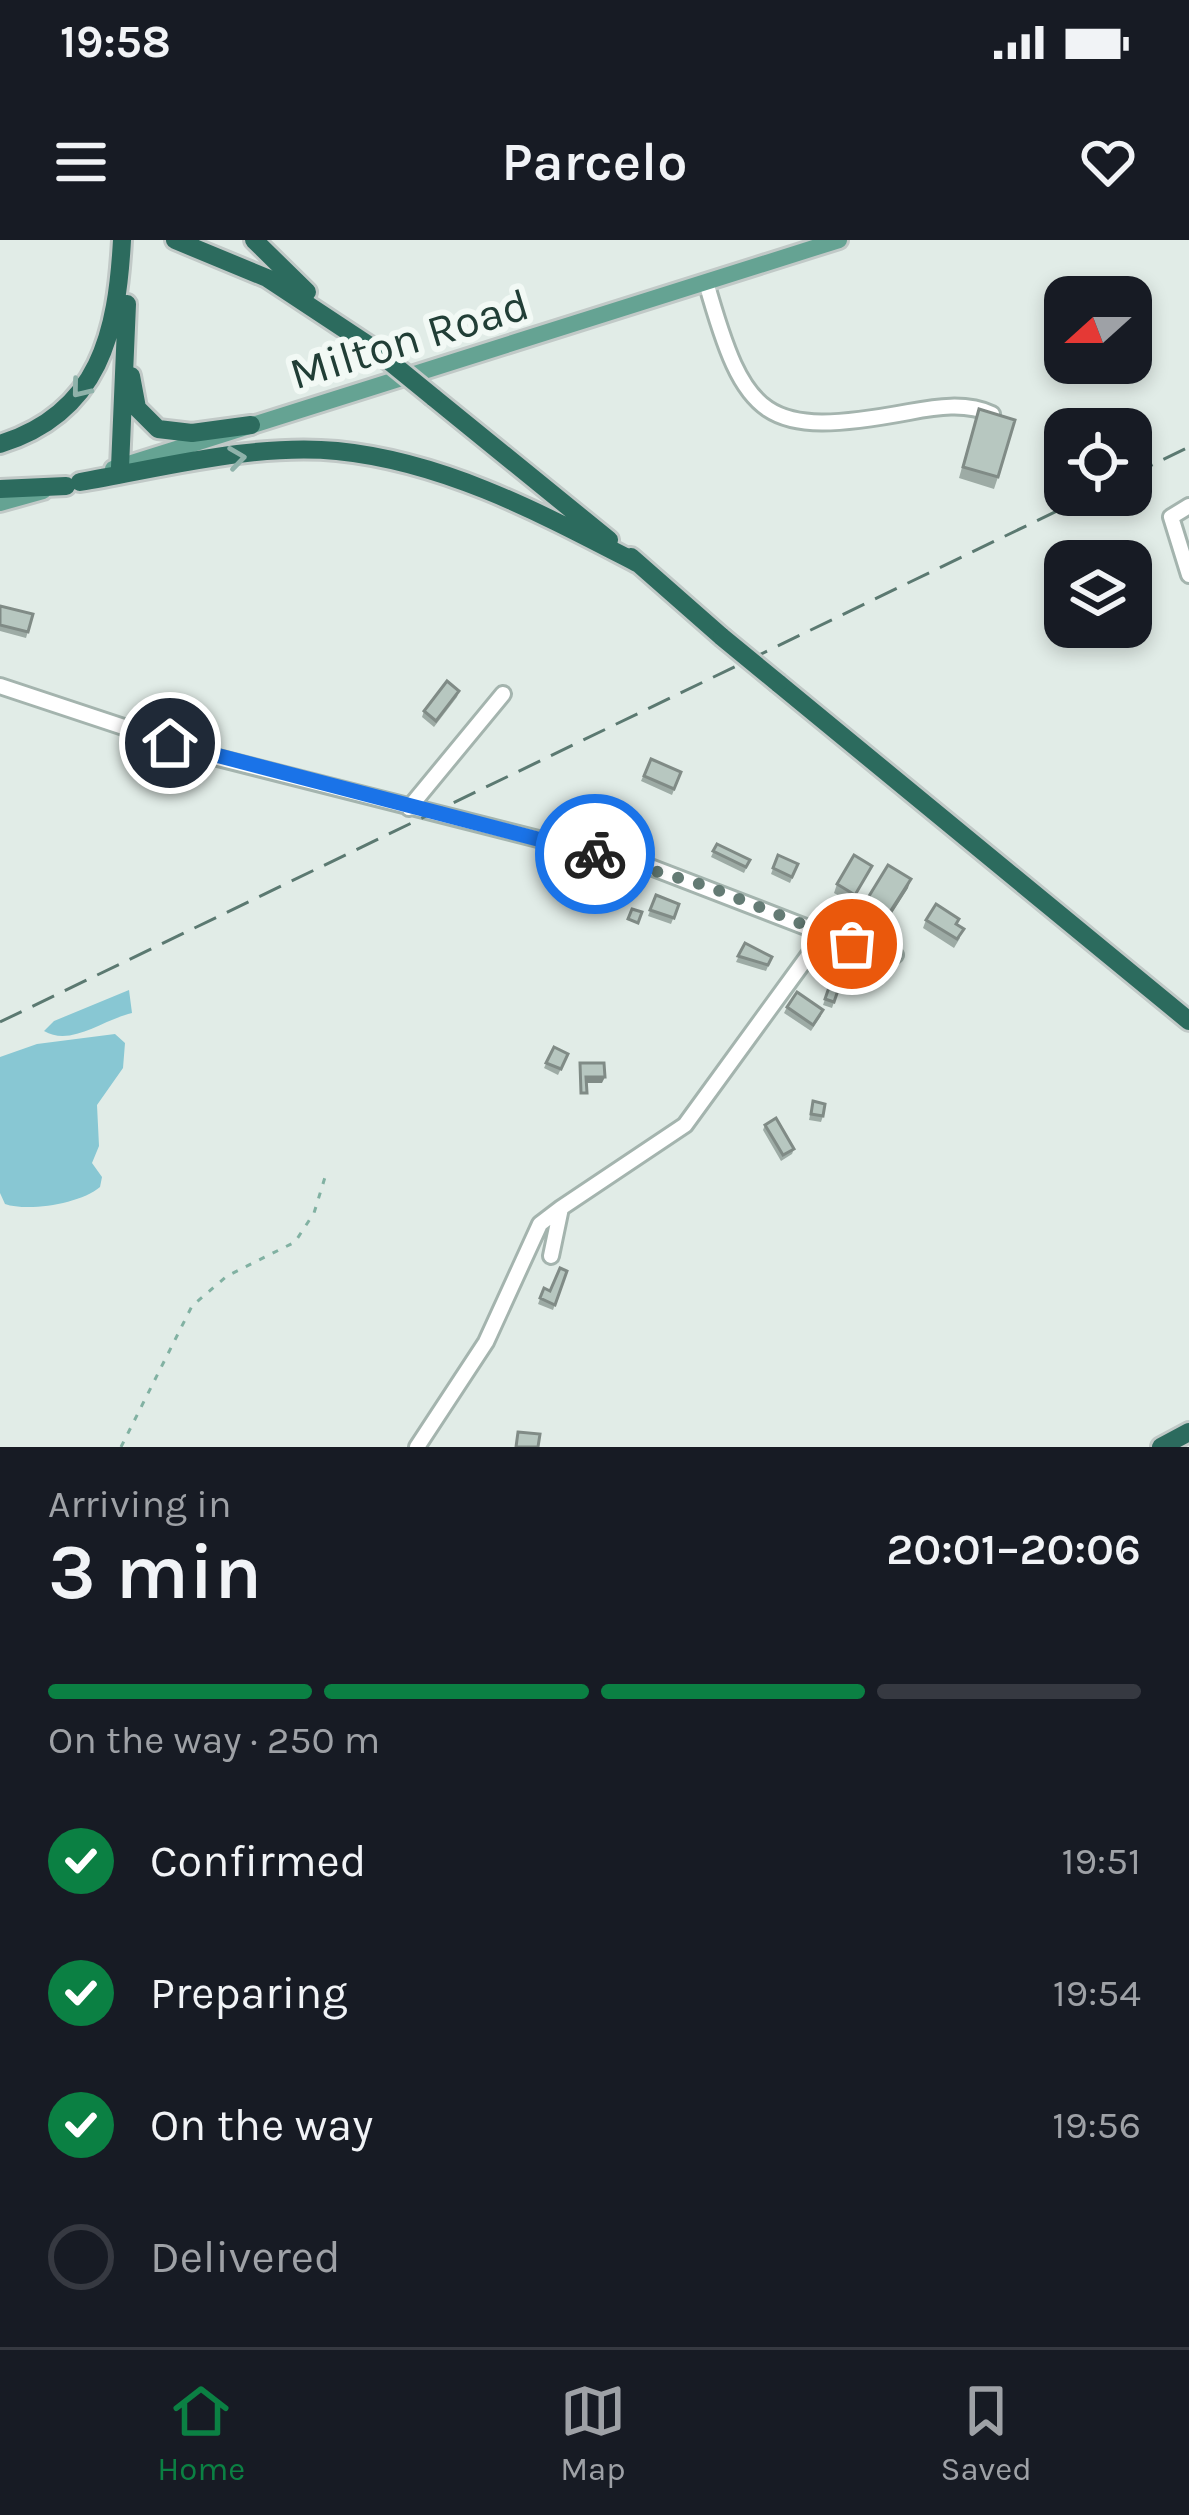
<!DOCTYPE html>
<meta charset="utf-8">
<style>
:root{--surface:#171b24;--page:#242831;--text:#f1f3f6;--muted:#9ea1a6;--line:#363941;--accent:#0b8043}
body{margin:0;font-family:Karla,sans-serif;background:var(--page);color:var(--text);height:100vh;display:flex;flex-direction:column;font-size:45px;white-space:nowrap}
*{box-sizing:border-box;margin:0}
p{font-size:39px;color:var(--muted)}
.icon{flex:none;width:66px;height:66px;fill:none;stroke:currentColor;stroke-width:2;stroke-linecap:round;stroke-linejoin:round}
.map{position:relative;height:1207px;overflow:hidden}
.drawer{display:flex;flex-direction:column;background:var(--surface);flex:1}
.drawer>*{flex:none}
.needle{width:78px;rotate:249deg}
.fabs{position:absolute;left:1044px;top:36px;display:grid;gap:24px}
.fabs a{display:grid;place-items:center;width:108px;height:108px;border-radius:24px;background:var(--surface);box-shadow:0 6px 18px #0003;font-size:60px}
.pin{position:absolute;display:grid;place-items:center;width:102px;height:102px;color:#fff;margin:-51px;border:6px solid #fff;border-radius:50%;box-shadow:0 3px 12px #0007}
.courier{position:absolute;display:grid;place-items:center;width:120px;height:120px;margin:-60px;border:9px solid #1a73e8;border-radius:50%;background:#fff;color:#222;box-shadow:0 3px 15px #0007}
.overview em{font-style:normal;font-weight:600}
.overview div{display:flex;flex-direction:column-reverse}
.overview{display:flex;align-items:center;justify-content:space-between;height:204px;padding:0 48px}
h1{font-size:78px;font-weight:600;line-height:90px}
.bar{display:grid;grid-template-columns:repeat(4,1fr);gap:18px 12px;align-content:center;height:144px;padding:0 48px}
.bar i{height:15px;border-radius:9px;background:var(--line)}
.bar .selected{background:var(--accent)}
.bar p{grid-column:span 4}
ol{padding:0 48px;list-style:none}
li{display:flex;align-items:center;gap:36px;height:132px}
li p{margin-inline-start:auto}
li .icon{padding:12px;border-radius:50%;background:var(--accent);color:#fff;stroke-width:4}
li:last-child{color:var(--muted)}
li i{width:66px;height:66px;border:6px solid var(--line);border-radius:50%}
.status{display:flex;justify-content:space-between;align-items:center;height:84px;padding:0 60px;background:var(--surface);direction:ltr}
.status svg{height:33px;fill:currentColor}
header{display:flex;justify-content:space-between;align-items:center;height:156px;padding:0 48px;background:var(--surface);font-size:54px;font-weight:600}
.tab-bar{display:flex;justify-content:space-around;align-items:center;height:168px;border-top:3px solid var(--line);background:var(--surface);font-size:33px;color:var(--muted)}
.tab-bar a{display:grid;justify-items:center;gap:6px}
.tab-bar .selected{color:var(--accent)}
.map>svg:first-child{display:block}
.water{fill:#88c7d3}
.lines{fill:none;stroke-linecap:round;stroke-linejoin:round}
.minor-casing{stroke:#a4b4ae;stroke-width:20}
.major-casing{stroke:#c1c9c7;stroke-width:22}
.highway-casing{stroke:#c1c9c7;stroke-width:24}
.path{stroke:#81b1a2;stroke-width:3;stroke-dasharray:6 9;stroke-linecap:butt}
.minor{stroke:#fff;stroke-width:14}
.major{stroke:#65a393;stroke-width:16}
.highway{stroke:#2c6b5e;stroke-width:18}
.rail{stroke:#5b7971;stroke-width:3;stroke-dasharray:24 12;stroke-linecap:butt}
.highway-bridge-casing{stroke:#c1c9c7;stroke-width:24;stroke-linecap:butt}
.highway-bridge{stroke:#2c6b5e;stroke-width:18}
.wall{fill:#9daba5}
.shaded-wall{fill:#808b86}
.building{fill:#b7c7c0;stroke:#808b86;stroke-width:3}
.oneway{stroke:#8fb2aa}
.done{stroke:#647b74;stroke-width:12;stroke-dasharray:0 21.6}
.route{stroke:#1a73e8;stroke-width:15}
.labels{text-anchor:middle;stroke-width:12;stroke-linejoin:round;paint-order:stroke}
.street-label{font-size:45px;fill:#213e36;stroke:#f2f9f5}
</style>
<div class="status"><b>19:58</b><svg viewBox="0 0 49 12"><path d="M0 12V9h3v3zM5 12V6h3v6zM10 12V3h3v9zM15 12V0h3v12zM26 1h20v11H26zM47 4h2v5h-2z"/></svg></div>
<header><svg class="icon" aria-label="menu" viewBox="0 0 24 24"><path d="M4 6h16M4 12h16M4 18h16"/></svg>Parcelo<svg class="icon" aria-label="heart" viewBox="0 0 24 24"><path d="M12 20l-8-8c-3-5 5-10 8-4 3-6 11-1 8 4z"/></svg></header>
<div class="map">
<svg width="1189" height="1207" viewBox="0 0 1189 1207">
<rect width="100%" height="100%" fill="#e1ece7"/>
<path class="water" d="M 129,750 L 132,773 C 102,780 71,807 44,791 L 54,781 Z
M 115,794 L 125,803 L 123,828 L 97,865 L 99,906 L 92,923 L 102,937 L 100,947 C 80,964 28,972 5,964 L 0,953 L 0,817 L 37,804 Z"/>
<g class="lines">
<g class="minor-casing">
<path id="minor" d="M 706,42 C 745,180 764,199 909,172 C 936,167 966,162 992,174
M 1189,266 L 1171,277 L 1189,335
M 0,446 L 214,517 L 653,628 L 824,694 L 895,715
M 409,568 L 503,454
M 551,1016 L 561,968 L 685,885 L 824,694
M 417,1207 L 486,1102 L 540,984 L 561,968"/>
</g>
<g class="major-casing">
<path id="major" d="M 113,229 L 839,0
M 0,263 L 43,251"/>
</g>
<g class="highway-casing">
<path id="highway" d="M 175,0 L 267,38 L 373,108
M 254,0 L 307,52
M 131,136 L 137,168 L 158,189 L 192,193 L 251,185
M 433,157 L 609,300
M 0,204 C 100,173 117,92 122,0
M 120,227 L 127,64
M 80,242 C 162,228 254,203 337,211 C 447,222 544,275 639,324
M 0,249 L 66,246
M 631,317 L 722,397
M 778,443 L 1189,781
M 1161,1207 L 1189,1192"/>
</g>
<path class="path" d="M 121,1207 L 192,1066 L 227,1036 L 295,1002 L 314,973 L 326,934"/>
<use href="#minor" class="minor"/>
<use href="#major" class="major"/>
<use href="#highway" class="highway"/>
<path class="rail" d="M 1131,235 L 1189,207
M 0,782 L 1090,255"/>
<g class="highway-bridge-casing">
<path id="highway-bridge" d="M 373,108 L 433,157
M 722,397 L 778,443"/>
</g>
<use href="#highway-bridge" class="highway-bridge"/>
</g>
<path class="wall" d="M 975,181 L 998,237 L 994,249 L 959,238 Z
M 0,366 L 33,374 L 26,398 L 0,391 Z
M 459,451 L 457,457 L 434,487 L 422,477 L 424,471 Z
M 651,519 L 681,532 L 672,555 L 641,541 Z
M 717,604 L 750,620 L 744,633 L 711,617 Z
M 778,615 L 798,624 L 790,643 L 771,634 Z
M 872,626 L 852,663 L 834,653 L 837,644 Z
M 580,631 L 595,650 L 593,656 L 575,653 Z
M 908,648 L 885,684 L 863,670 L 866,661 Z
M 656,655 L 679,664 L 671,684 L 648,676 Z
M 959,679 L 957,685 L 960,698 L 954,708 L 923,688 L 926,680 Z
M 745,703 L 772,717 L 766,731 L 736,722 Z
M 837,724 L 846,727 L 832,768 L 823,765 Z
M 787,767 L 821,776 L 811,791 L 784,773 Z
M 554,807 L 568,814 L 558,835 L 544,828 Z
M 813,861 L 823,876 L 821,882 L 809,880 Z
M 765,885 L 794,909 L 792,914 L 781,921 L 763,890 Z
M 567,1031 L 553,1070 L 538,1064 L 544,1048 L 550,1051 Z"/>
<path class="shaded-wall" d="M 911,639 L 908,648 L 885,684 L 888,675 Z
M 586,837 L 605,837 L 602,843 L 584,843 Z"/>
<path class="building" d="M 979,169 L 1015,180 L 998,237 L 963,227 Z
M 0,366 L 33,374 L 28,392 L 0,385 Z
M 447,441 L 459,451 L 436,481 L 424,471 Z
M 651,519 L 681,532 L 674,549 L 644,536 Z
M 717,604 L 750,620 L 746,627 L 713,611 Z
M 778,615 L 798,624 L 792,637 L 773,628 Z
M 854,615 L 872,626 L 855,655 L 837,644 Z
M 888,625 L 911,639 L 888,675 L 866,661 Z
M 580,631 L 598,634 L 595,650 L 577,647 Z
M 656,655 L 679,664 L 674,678 L 650,670 Z
M 936,664 L 959,679 L 956,684 L 964,689 L 957,699 L 926,680 Z
M 632,669 L 642,672 L 638,683 L 628,679 Z
M 745,703 L 772,717 L 768,725 L 738,716 Z
M 837,724 L 846,727 L 834,762 L 825,759 Z
M 797,752 L 823,770 L 813,785 L 787,767 Z
M 554,807 L 568,814 L 561,829 L 546,823 Z
M 580,823 L 604,823 L 605,837 L 586,837 L 587,853 L 581,853 Z
M 813,861 L 825,864 L 823,876 L 811,874 Z
M 776,878 L 794,909 L 783,915 L 765,885 Z
M 560,1028 L 567,1031 L 555,1065 L 540,1058 L 544,1048 L 550,1051 Z
M 518,1192 L 540,1194 L 538,1207 L 516,1207 Z"/>
<defs><path id="oneway-chevron" d="M-2-3.5L2.5 0L-2 3.5" fill="none" stroke-width="1.6" stroke-linecap="round" stroke-linejoin="round" transform="scale(3)"/></defs>
<g class="oneway">
<use href="#oneway-chevron" transform="translate(80 149) rotate(129)"/>
<use href="#oneway-chevron" transform="translate(237 218) rotate(-8)"/>
</g>
<g class="lines">
<path class="done" d="M 595,614 L 707,646 L 852,704"/>
<path class="route" d="M 170,503 L 595,614"/>
</g>
<g class="labels">
<g class="street-label">
<text transform="translate(409 98) rotate(-17)" y="16">Milton Road</text>
</g>
</g>
</svg>
<div class="fabs">
<a><svg class="needle" viewBox="-14 -14 28 28"><path d="M0-13l5 13h-10z" fill="#e53935"/><path d="M0 13l5-13h-10z" fill="#9ea1a6"/></svg></a>
<a><svg class="icon" aria-label="locate" viewBox="0 0 24 24"><circle cx="12" cy="12" r="6"/><path d="M12 2v4M12 18v4M2 12h4M18 12h4"/></svg></a>
<a><svg class="icon" aria-label="layers" viewBox="0 0 24 24"><path d="M12 4l9 5-9 5-9-5zM3 14l9 5 9-5"/></svg></a>
</div>
<div class="pin" style="left:852px;top:704px;background:#ea580c"><svg class="icon" aria-label="bag" viewBox="0 0 24 24"><path d="M5 8h14l-1 12H6zM9 8a3 3 0 0 1 6 0"/></svg></div>
<div class="pin" style="left:170px;top:503px;background:#1f2937"><svg class="icon" aria-label="home" viewBox="0 0 24 24"><path d="M3 11l9-7 9 7M6 9v11h12V9"/></svg></div>
<div class="courier" style="left:595px;top:614px"><svg class="icon" aria-label="bike" viewBox="0 0 24 24"><circle cx="6" cy="16" r="4"/><circle cx="18" cy="16" r="4"/><path d="M6 16l4-8h5l3 8M10 8l3 8H6M13 5h3"/></svg></div>
</div>
<section class="drawer">
<div class="overview"><div><h1>3 min</h1><p>Arriving in</p></div><em>20:01–20:06</em></div>
<div class="bar"><i class="selected"></i><i class="selected"></i><i class="selected"></i><i></i><p>On the way · 250 m</p></div>
<ol>
<li><svg class="icon" aria-label="check" viewBox="0 0 24 24"><path d="M5 12l5 5 9-10"/></svg>Confirmed<p>19:51</p></li>
<li><svg class="icon" aria-label="check" viewBox="0 0 24 24"><path d="M5 12l5 5 9-10"/></svg>Preparing<p>19:54</p></li>
<li><svg class="icon" aria-label="check" viewBox="0 0 24 24"><path d="M5 12l5 5 9-10"/></svg>On the way<p>19:56</p></li>
<li><i></i>Delivered</li>
</ol>
</section>
<nav class="tab-bar">
<a class="selected"><svg class="icon" aria-label="home" viewBox="0 0 24 24"><path d="M3 11l9-7 9 7M6 9v11h12V9"/></svg>Home</a>
<a><svg class="icon" aria-label="map" viewBox="0 0 24 24"><path d="M3 6l6-2 6 2 6-2v14l-6 2-6-2-6 2zM9 4v14M15 6v14"/></svg>Map</a>
<a><svg class="icon" aria-label="saved" viewBox="0 0 24 24"><path d="M7 4h10v16l-5-4-5 4z"/></svg>Saved</a>
</nav>
